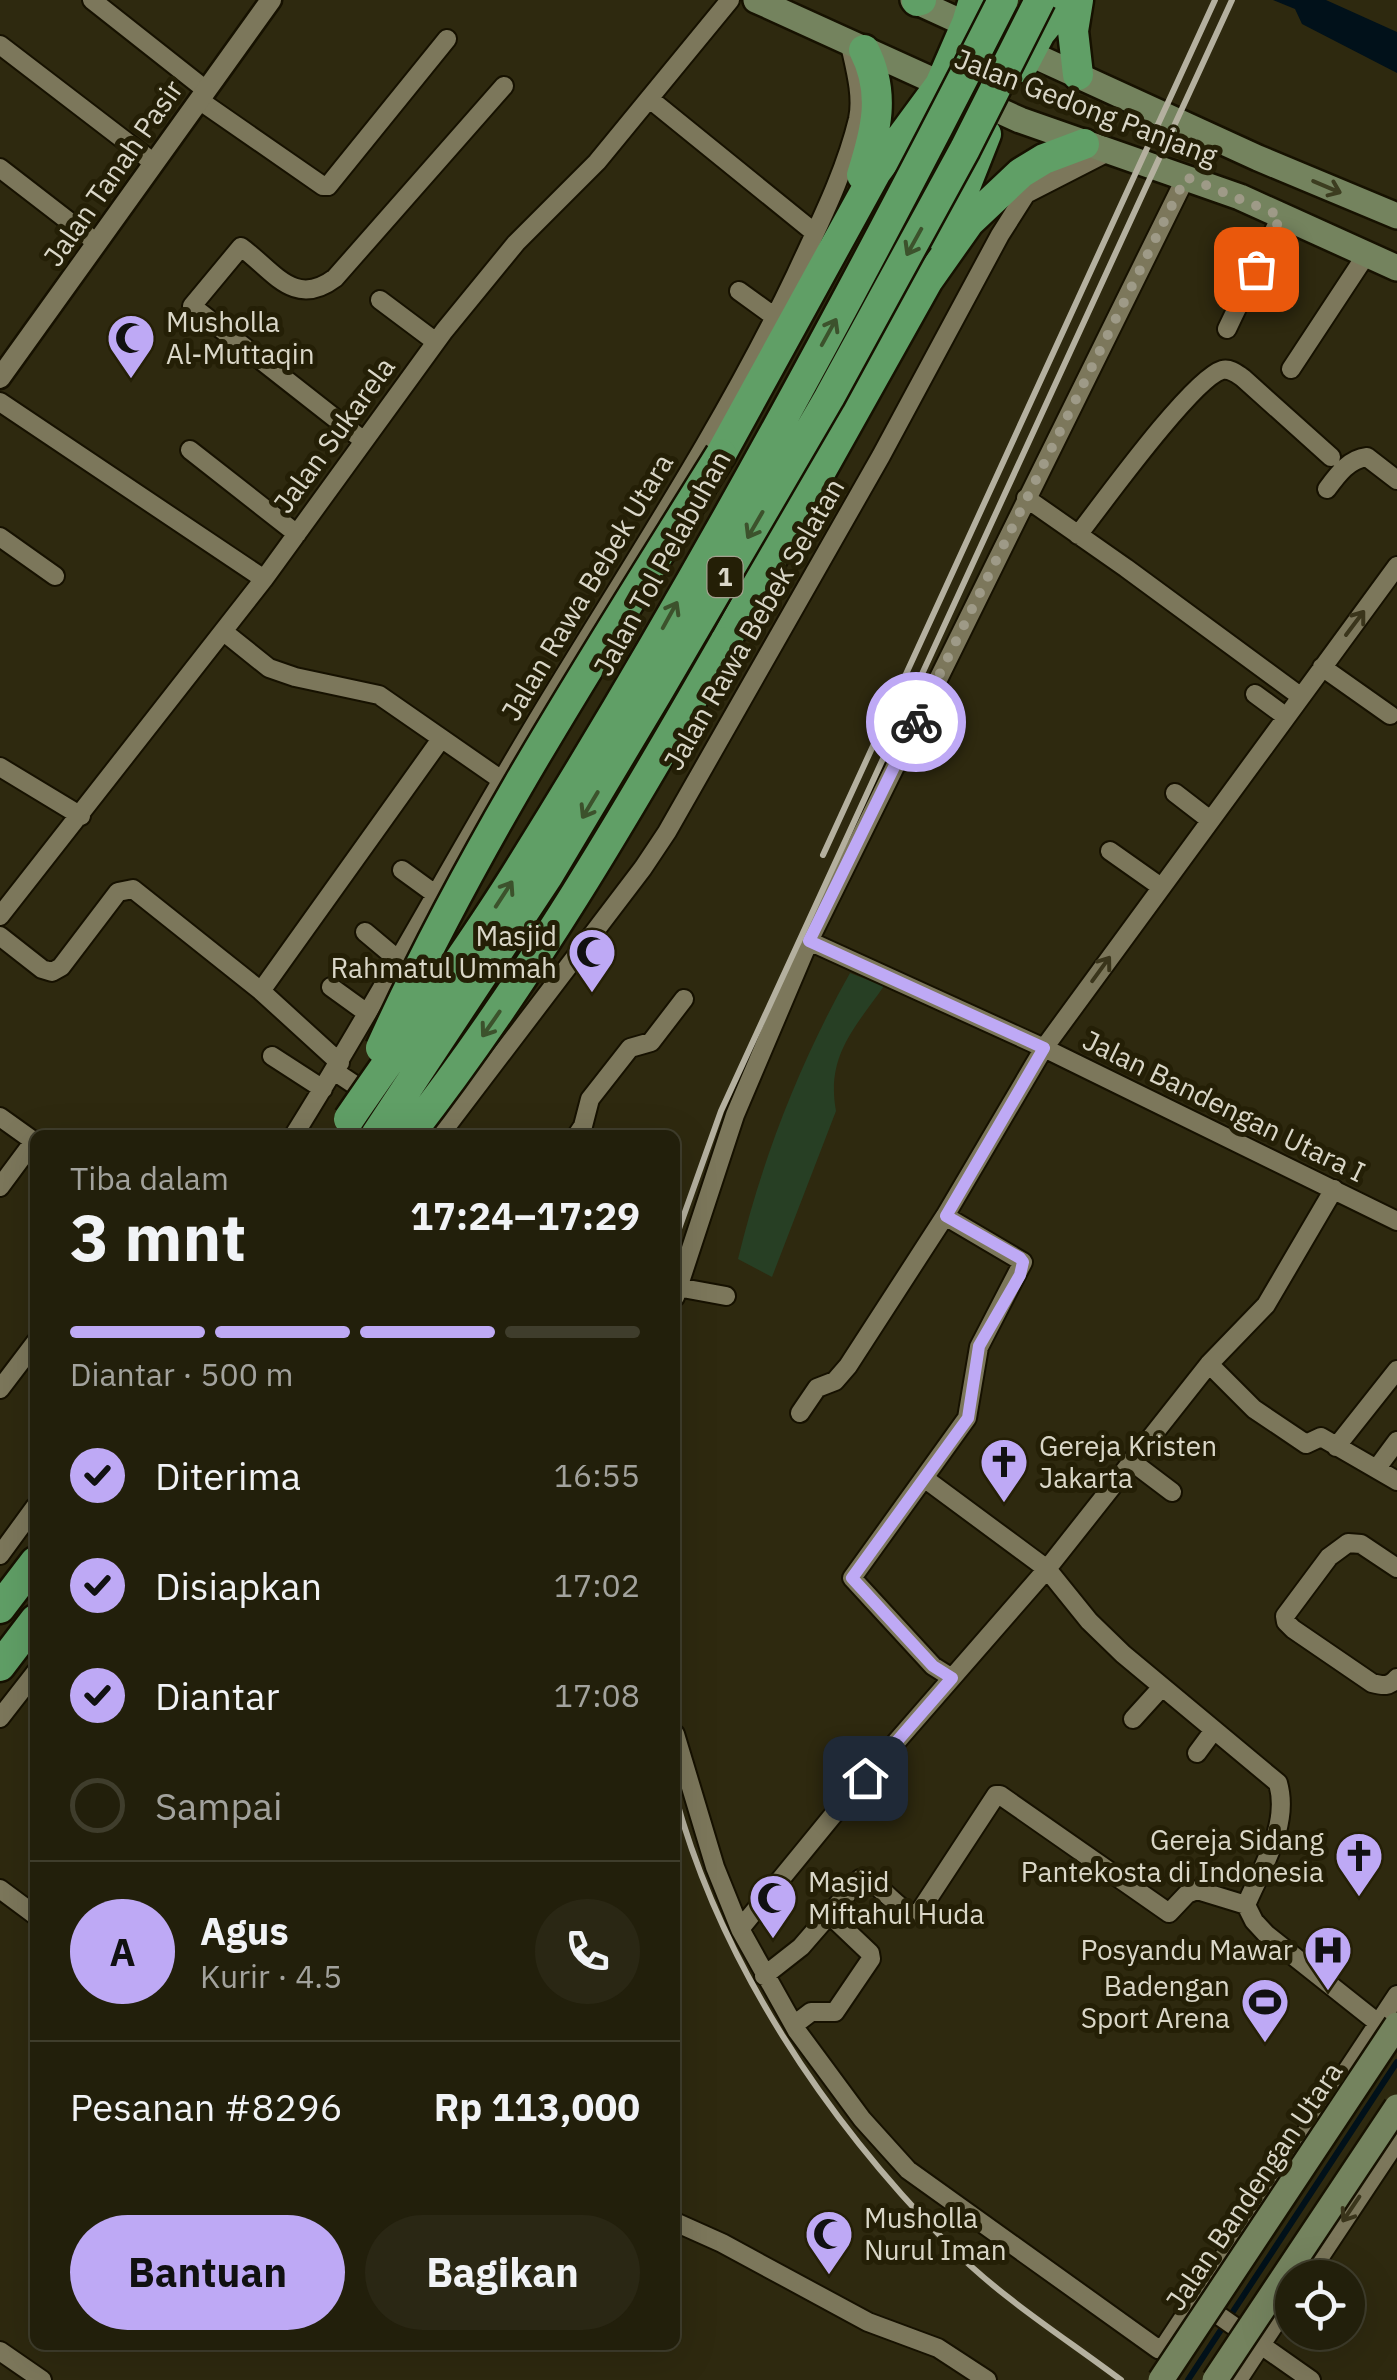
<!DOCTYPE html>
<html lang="id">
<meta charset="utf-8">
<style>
:root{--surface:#221f0b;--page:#2a2714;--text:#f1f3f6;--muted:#a2a29d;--line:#3f3d2c;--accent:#bea9f5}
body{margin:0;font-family:"IBM Plex Sans",sans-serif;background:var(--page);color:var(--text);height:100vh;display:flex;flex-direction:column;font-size:38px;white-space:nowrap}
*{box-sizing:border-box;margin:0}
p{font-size:32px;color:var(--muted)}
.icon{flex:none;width:55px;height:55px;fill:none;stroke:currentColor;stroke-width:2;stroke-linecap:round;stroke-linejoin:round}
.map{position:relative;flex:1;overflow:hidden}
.details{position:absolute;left:30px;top:1130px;width:650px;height:1220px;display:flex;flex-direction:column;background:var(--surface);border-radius:15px;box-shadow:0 10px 40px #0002,0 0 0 2px var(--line)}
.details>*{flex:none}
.fabs{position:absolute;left:1275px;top:2260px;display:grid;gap:20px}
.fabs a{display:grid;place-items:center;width:90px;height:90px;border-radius:50%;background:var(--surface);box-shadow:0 10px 40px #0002,0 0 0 2px var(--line);font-size:50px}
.pin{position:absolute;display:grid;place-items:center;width:85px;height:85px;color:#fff;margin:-42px;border-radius:20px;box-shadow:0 5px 15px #0006}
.courier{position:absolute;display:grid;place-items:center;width:100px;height:100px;margin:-50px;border:8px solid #bea9f5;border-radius:50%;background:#fff;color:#222;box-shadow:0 2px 12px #0007}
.head em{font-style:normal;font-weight:800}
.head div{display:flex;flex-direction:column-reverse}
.head{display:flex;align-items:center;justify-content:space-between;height:170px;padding:0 40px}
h1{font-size:65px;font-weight:800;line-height:75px}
.bar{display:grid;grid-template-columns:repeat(4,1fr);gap:15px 10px;align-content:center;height:120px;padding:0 40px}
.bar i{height:12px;border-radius:8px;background:var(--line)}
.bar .current{background:var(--accent)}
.bar p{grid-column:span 4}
.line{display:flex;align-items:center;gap:25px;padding:0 40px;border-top:2px solid var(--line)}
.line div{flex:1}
.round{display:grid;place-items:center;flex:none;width:105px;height:105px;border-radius:52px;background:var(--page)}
ol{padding:0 40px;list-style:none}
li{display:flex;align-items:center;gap:30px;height:110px}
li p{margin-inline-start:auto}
li .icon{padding:10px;border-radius:50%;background:var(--accent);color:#111;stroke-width:4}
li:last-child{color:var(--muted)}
li i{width:55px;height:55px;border:5px solid var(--line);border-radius:50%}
.action{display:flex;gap:20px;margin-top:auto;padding:20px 40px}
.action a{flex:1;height:115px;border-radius:60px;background:var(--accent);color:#111;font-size:40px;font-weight:800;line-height:115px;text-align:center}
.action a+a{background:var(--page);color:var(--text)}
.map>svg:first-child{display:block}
.green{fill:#273f24}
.water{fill:#01111a}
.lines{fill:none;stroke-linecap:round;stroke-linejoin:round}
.stream{stroke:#01111a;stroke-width:6}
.minor-casing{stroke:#161100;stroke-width:22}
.tertiary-casing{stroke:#161100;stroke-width:25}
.secondary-casing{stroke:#161100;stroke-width:30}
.motorway-casing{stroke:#161100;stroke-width:35}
.minor{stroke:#7c775b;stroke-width:18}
.tertiary{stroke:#7c775b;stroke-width:20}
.secondary{stroke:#74835e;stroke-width:25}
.motorway{stroke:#609f66;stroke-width:30}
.rail{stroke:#b4b09f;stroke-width:6}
.secondary-bridge-casing{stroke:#161100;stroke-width:30;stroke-linecap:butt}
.motorway-bridge-casing{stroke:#161100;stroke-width:35;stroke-linecap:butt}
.secondary-bridge{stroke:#74835e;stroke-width:25}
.motorway-bridge{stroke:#609f66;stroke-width:30}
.oneway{stroke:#3c3d20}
.oneway2{stroke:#3c522c}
.oneway3{stroke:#3a351b}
.done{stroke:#9e9a87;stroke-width:10;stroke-dasharray:0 18}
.route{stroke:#bea9f5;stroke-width:12}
.labels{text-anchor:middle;stroke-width:10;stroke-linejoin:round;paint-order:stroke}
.shield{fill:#241f06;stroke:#a3a08e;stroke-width:2.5}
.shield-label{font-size:25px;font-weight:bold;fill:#dad7c8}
.street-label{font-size:28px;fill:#dad7c8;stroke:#241f06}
.poi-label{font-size:28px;fill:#dad7c8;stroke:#241f06;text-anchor:start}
</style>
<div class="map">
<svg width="1397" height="2380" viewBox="0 0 1397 2380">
<rect width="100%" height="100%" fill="#2e290f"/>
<path class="green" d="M 850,973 L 884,986 C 854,1029 826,1056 836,1111 L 772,1277 L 738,1259 C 762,1159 800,1062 850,973 Z"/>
<path class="water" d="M 1273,0 L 1326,0 L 1397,32 L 1397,73 L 1302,24 L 1295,9 Z"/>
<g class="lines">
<path class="stream" d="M 1188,2380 L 1397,2062"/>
<g class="minor-casing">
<path id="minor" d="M 92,0 L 206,90
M 0,45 L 154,163
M 199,100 L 323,186 L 328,186 L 447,39
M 651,100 L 815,233
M 0,168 L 97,243
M 739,291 L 775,317
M 380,300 L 436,342
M 1227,329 L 1281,216
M 1291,369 L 1366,255
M 0,402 L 264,579
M 364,441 L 192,306 L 241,247 C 273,270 294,309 335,278 L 504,86
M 190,450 L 297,534
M 1327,489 C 1338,474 1349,459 1367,457 L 1397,480
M 1026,498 L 1126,568 L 1300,696
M 1078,535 C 1102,504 1192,379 1222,370 C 1231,368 1237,374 1243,378 L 1331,457
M 0,537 L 55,576
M 224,632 L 269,668 L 295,677 L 379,695 L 503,781
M 1322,667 L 1390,715
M 1255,694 L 1285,716
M 0,767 L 81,816
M 1175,793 L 1210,820
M 1110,851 L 1161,887
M 402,870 L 435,894
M 0,916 L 264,579 L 444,331 L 516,243 L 597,162 L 730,0
M 365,932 L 396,958
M 0,936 L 42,969 L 52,972 L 61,967 L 118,892 L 133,889 L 261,991 L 340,1063
M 809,941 L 1044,1048 L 1397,1221
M 331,987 L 367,1013
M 261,991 L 441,739
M 272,1056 L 323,1089
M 334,1071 L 400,1115
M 0,1117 L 35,1142
M 294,1135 C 386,988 467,834 558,686 C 641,550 728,417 796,274 C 819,224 845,173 858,119 C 863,96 855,68 850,45
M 440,1135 L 643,868 L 667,832 L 881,456 L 1000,235 L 1026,194 L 1110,151
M 577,1135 L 583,1126 L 590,1099 L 630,1048 L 651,1042 L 684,999
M 0,1187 L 34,1141
M 945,1216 L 1023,1262 L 979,1347 L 967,1418 L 852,1578 L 933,1666 L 952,1678
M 677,1287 L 726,1296
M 675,1297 L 735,1115 L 809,941 L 1186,177
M 1209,1364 L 1254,1409 L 1306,1444 L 1321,1437 L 1397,1481
M 0,1389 L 35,1343
M 800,1413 L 817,1388 L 835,1381 L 848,1366 L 945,1216 L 1044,1048 L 1397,566
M 1336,1447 L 1397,1370
M 1131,1461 L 1172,1492
M 1377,1468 L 1397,1441
M 924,1478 L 1047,1569 L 1089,1621 L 1123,1654 L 1278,1783 C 1290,1825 1262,1867 1246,1905 L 1254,1921 L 1266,1934 L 1378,2023
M 0,1555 L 35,1507
M 1397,1568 L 1361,1544 L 1348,1543 L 1329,1557 L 1285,1616 L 1286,1622 L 1293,1629 L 1372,1683 C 1383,1686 1389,1687 1397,1678
M 0,1718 L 35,1673
M 1133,1719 L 1162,1687
M 675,1734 L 715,1867 L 740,1929 L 797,2031 L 862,2119 L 908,2170 L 1158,2349 L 1166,2344 L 1397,1995
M 1197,1753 L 1214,1730
M 0,1889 L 35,1915
M 740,1929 L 843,1803 L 1047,1569 L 1209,1364 L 1266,1305 L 1334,1189
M 764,1976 L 801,1947 L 860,1879 C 882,1883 892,1905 912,1914 L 920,1911 L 996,1795 L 1000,1795 L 1169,1913 L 1187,1894 L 1197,1890 L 1246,1905
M 794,2025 L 811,2012 L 835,2012 L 871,1959 L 870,1953 L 829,1914
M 675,2222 L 722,2243 L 868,2322 L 938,2348 L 987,2380
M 1306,2278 L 1397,2141
M 1201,2303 L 1311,2380
M 0,2351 L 42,2380
M 1238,2380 L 1292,2298"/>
</g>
<g class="tertiary-casing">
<path id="tertiary" d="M 0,378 L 271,0"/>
</g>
<g class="secondary-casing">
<path id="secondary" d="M 756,0 L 1020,120 L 1240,197 L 1397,268
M 913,0 L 1258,158 L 1397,216"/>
</g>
<g class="motorway-casing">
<path id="motorway" d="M 1078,0 L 1073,31 L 1078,75
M 917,1 L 921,0
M 1022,67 L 1040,33 L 1067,0
M 862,175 C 876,131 886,93 864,50
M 944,240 L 986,134
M 721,454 L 876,172 L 940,85 L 967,23 L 974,0
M 725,642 L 928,280 L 969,222 L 1021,173 L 1044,159 L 1084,144
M 0,1608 L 35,1562
M 0,1666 L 35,1620"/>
</g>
<use href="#minor" class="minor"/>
<use href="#tertiary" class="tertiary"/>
<use href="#secondary" class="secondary"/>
<use href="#motorway" class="motorway"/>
<path class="rail" d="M 823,855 L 1215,0
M 675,1240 L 721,1111 L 1232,0
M 675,1795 C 721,1964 826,2120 948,2244 C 998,2296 1064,2337 1121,2380"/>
<g class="secondary-bridge-casing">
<path id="secondary-bridge" d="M 1161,2380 L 1397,2025
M 1215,2380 L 1397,2107"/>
</g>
<g class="motorway-bridge-casing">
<path id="motorway-bridge" d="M 381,1048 C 474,842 602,646 721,454
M 349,1119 C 406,1035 467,954 520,868 C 695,588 853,295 1003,0
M 376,1135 L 547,877 L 657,693 L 829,398 L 965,149 L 1040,0
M 409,1135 C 529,981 628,811 725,642"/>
</g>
<use href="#secondary-bridge" class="secondary-bridge"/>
<use href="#motorway-bridge" class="motorway-bridge"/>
</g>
<defs><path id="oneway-shaft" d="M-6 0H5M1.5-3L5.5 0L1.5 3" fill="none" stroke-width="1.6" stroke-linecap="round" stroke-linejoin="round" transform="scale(2.5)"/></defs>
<use class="oneway" href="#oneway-shaft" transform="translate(1327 187) rotate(23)"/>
<g class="oneway2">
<use href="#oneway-shaft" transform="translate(914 242) rotate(119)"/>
<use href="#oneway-shaft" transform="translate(829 332) rotate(-61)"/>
<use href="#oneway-shaft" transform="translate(755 525) rotate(120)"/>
<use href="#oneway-shaft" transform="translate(670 615) rotate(-61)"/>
<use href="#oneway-shaft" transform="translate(590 805) rotate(121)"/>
<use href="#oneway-shaft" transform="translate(504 894) rotate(-57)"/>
<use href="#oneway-shaft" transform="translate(491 1024) rotate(125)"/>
</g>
<g class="oneway3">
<use href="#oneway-shaft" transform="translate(1355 623) rotate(-53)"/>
<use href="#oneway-shaft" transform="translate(1101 969) rotate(-54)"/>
<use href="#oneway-shaft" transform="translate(1351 2209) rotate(124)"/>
</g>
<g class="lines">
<path class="done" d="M 916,722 L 1186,177 L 1281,216 L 1256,269"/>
<path class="route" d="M 865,1778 L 952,1678 L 933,1666 L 852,1578 L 968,1418 L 979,1346 L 1020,1275 L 1023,1262 L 1020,1258 L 946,1216 L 1044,1048 L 809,941 L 916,722"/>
</g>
<defs>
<g id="mosque-pin" transform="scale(2.5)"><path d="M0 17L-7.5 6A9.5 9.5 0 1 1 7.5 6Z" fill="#bea9f5" stroke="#241f06"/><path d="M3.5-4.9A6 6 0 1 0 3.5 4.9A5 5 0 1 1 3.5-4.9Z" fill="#111"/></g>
<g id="church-pin" transform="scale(2.5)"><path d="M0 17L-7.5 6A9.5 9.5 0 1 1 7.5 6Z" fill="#bea9f5" stroke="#241f06"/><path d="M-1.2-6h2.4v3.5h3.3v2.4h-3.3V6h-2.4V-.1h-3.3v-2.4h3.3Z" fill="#111"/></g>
<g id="hospital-pin" transform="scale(2.5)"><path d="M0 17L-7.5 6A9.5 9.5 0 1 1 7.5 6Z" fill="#bea9f5" stroke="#241f06"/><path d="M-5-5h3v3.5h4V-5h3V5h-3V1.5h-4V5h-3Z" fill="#111"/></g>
<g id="stadium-pin" transform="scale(2.5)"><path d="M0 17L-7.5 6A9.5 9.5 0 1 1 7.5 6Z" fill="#bea9f5" stroke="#241f06"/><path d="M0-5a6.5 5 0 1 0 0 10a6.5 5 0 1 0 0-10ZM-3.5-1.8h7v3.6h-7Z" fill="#111"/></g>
</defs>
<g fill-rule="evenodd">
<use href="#mosque-pin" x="131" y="338"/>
<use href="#mosque-pin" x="592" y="952"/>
<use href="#church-pin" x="1004" y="1462"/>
<use href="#church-pin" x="1359" y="1856"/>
<use href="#mosque-pin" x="773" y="1898"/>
<use href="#hospital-pin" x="1328" y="1950"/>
<use href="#stadium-pin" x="1265" y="2002"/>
<use href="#mosque-pin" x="829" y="2234"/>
</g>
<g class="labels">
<rect class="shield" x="707.5" y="557" width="35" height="40" rx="8"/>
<g class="shield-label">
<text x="725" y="586">1</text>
</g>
<g class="street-label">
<text transform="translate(1086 107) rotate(21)" y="10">Jalan Gedong Panjang</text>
<text transform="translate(113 173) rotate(-55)" y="10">Jalan Tanah Pasir</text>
<text transform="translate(334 435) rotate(-54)" y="10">Jalan Sukarela</text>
<text transform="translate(662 563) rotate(-61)" y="10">Jalan Tol Pelabuhan</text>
<text transform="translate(587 587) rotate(-59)" y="10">Jalan Rawa Bebek Utara</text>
<text transform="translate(754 624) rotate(-60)" y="10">Jalan Rawa Bebek Selatan</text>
<text transform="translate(1224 1106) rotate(26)" y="10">Jalan Bandengan Utara I</text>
<text transform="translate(1254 2186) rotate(-56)" y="10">Jalan Bandengan Utara</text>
</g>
<g class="poi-label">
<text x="166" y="332">Musholla<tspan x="166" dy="32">Al-Muttaqin</tspan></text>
<text x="557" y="946" text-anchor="end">Masjid<tspan x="557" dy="32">Rahmatul Ummah</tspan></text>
<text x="1039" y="1456">Gereja Kristen<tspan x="1039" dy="32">Jakarta</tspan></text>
<text x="1324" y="1850" text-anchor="end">Gereja Sidang<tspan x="1324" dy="32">Pantekosta di Indonesia</tspan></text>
<text x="808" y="1892">Masjid<tspan x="808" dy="32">Miftahul Huda</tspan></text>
<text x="1293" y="1960" text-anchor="end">Posyandu Mawar</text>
<text x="1230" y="1996" text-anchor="end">Badengan<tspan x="1230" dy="32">Sport Arena</tspan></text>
<text x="864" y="2228">Musholla<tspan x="864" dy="32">Nurul Iman</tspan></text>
</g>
</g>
</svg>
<div class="fabs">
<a><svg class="icon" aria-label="locate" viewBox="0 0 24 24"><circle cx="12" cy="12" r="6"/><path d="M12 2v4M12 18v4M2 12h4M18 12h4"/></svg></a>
</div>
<div class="pin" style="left:1256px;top:269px;background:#ea580c"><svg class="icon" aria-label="bag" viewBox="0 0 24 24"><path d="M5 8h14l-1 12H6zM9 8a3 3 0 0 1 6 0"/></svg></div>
<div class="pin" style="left:865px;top:1778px;background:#1f2937"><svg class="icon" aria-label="home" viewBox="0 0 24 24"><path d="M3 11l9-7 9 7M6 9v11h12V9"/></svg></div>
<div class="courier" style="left:916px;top:722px"><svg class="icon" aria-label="bike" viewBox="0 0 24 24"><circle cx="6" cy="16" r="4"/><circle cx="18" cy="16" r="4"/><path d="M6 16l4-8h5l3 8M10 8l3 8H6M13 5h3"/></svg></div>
<section class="details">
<div class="head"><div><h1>3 mnt</h1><p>Tiba dalam</p></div><em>17:24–17:29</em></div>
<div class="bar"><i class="current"></i><i class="current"></i><i class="current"></i><i></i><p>Diantar · 500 m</p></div>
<ol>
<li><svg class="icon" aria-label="check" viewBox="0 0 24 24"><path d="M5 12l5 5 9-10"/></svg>Diterima<p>16:55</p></li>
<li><svg class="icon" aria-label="check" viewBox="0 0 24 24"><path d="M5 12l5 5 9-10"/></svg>Disiapkan<p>17:02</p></li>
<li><svg class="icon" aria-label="check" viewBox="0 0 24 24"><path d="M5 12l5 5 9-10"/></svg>Diantar<p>17:08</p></li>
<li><i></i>Sampai</li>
</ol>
<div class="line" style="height:180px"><b class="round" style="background:var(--accent);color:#111">A</b><div><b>Agus</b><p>Kurir · 4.5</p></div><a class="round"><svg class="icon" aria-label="phone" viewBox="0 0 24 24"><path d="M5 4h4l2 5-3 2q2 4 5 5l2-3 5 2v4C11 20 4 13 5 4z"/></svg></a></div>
<div class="line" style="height:130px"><div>Pesanan #8296</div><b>Rp 113,000</b></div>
<div class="action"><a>Bantuan</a><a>Bagikan</a></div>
</section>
</div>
